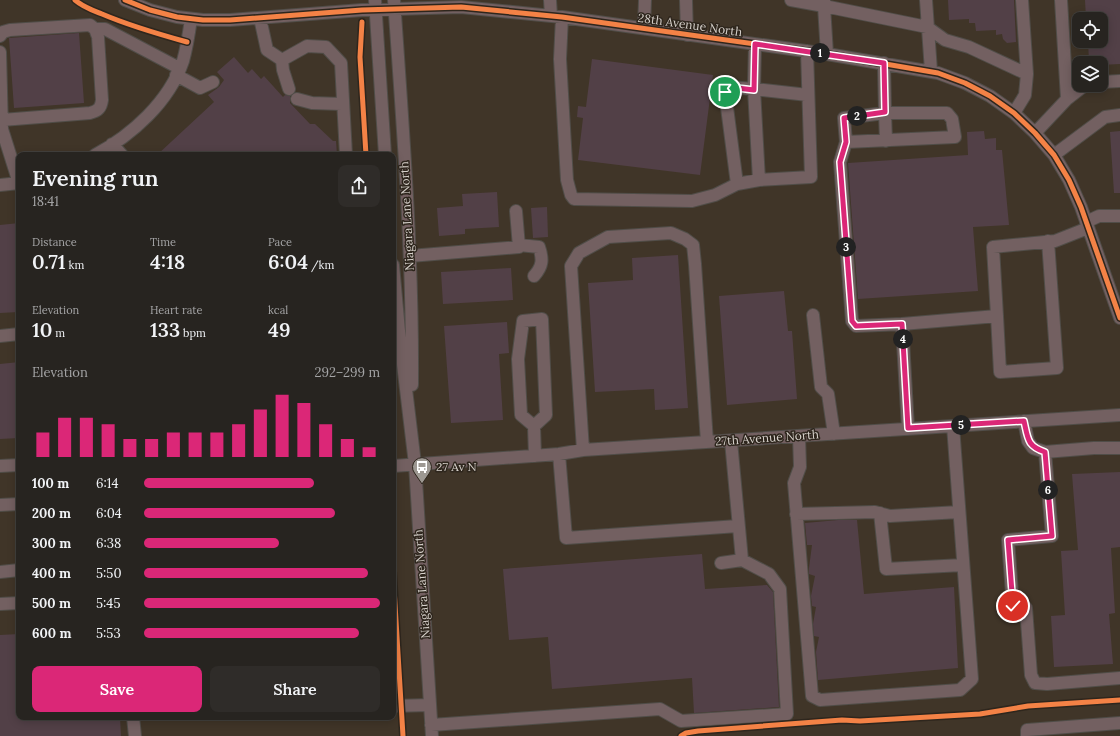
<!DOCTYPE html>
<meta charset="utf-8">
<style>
body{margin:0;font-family:Lora,serif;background:#2f2c29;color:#f1f3f6;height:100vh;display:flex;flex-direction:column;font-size:15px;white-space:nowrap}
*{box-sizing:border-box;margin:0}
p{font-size:13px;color:#a4a4a5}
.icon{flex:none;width:22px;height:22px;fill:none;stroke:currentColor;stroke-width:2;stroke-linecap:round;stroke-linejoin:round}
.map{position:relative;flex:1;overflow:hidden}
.sheet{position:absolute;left:16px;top:152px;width:380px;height:568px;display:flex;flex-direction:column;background:#272420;border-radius:8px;box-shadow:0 2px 10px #0003,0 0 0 1px #43413e}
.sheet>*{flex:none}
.buttons{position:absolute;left:1072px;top:12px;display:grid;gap:8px}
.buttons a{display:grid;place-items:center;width:36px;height:36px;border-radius:8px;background:#272420;box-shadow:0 2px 10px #0003,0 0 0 1px #43413e;font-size:20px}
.pin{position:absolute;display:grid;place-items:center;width:34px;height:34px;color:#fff;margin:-17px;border:2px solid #fff;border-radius:50%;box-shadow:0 1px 4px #0007}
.km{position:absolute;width:20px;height:20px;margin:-10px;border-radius:50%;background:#222;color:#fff;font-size:11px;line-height:20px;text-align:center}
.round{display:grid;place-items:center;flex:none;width:42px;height:42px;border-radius:8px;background:#2f2c29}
.headline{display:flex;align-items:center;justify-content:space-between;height:68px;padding:0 16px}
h1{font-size:22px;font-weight:600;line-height:30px}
.metrics{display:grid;grid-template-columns:repeat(3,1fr);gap:6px;height:68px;padding:4px 16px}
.metrics div{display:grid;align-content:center}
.metrics b{font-size:20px;font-weight:600}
.metrics small{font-size:11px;font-weight:400}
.metrics p{font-size:11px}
.chart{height:112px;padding:8px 16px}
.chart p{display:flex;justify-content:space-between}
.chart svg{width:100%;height:72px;margin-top:4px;stroke:#db2777;stroke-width:6}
.action{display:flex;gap:8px;margin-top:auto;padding:8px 16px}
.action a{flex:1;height:46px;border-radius:8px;background:#db2777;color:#fff;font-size:16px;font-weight:600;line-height:46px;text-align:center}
.action a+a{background:#2f2c29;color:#f1f3f6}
ul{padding:0 16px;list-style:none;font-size:13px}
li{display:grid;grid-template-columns:64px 48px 1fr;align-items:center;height:30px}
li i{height:10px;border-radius:5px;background:#db2777}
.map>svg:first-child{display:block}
</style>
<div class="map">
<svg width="1120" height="736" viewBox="0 0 1120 736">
<rect width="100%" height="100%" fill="#34302b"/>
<path fill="#403528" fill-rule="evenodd" d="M0 0H1120V736H0ZM1079 19H1101V41H1079ZM1079 63H1101V85H1079ZM19 155H393V717H19Z"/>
<path fill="#524047" d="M948 0H1014L1016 42 1007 43 1003 39 1002 34 996 35V30L976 31 975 23H969V19L949 20Z
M1085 0H1120V64L1101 65V63H1089L1088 41H1101V19H1086Z
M79 33 84 103 14 108 9 38Z
M234 57 248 73 252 69 261 79 264 76 283 97 285 95 290 96V103L310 124H315L333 141H336L337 155H157L214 102 208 95 219 87 224 80 217 72Z
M592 59 713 75 700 175 578 160 583 118 577 117 578 106 586 107Z
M984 131 985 139 996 138V150H1002L1009 225 973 227 978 291 858 299 848 163 968 155 967 132Z
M1120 131V193H1114L1110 132Z
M497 192 499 227 465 229V234L439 236 437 208 463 206 462 194Z
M547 207 548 237 533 238 531 208Z
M19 223V312L0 313V225Z
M678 255 688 408 655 410 654 389 595 392 588 283 633 280 632 258Z
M511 268 513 300 443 304 441 272Z
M784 291 788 331H792L797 399 727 405 719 296Z
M507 322 509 353 499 354 503 420 451 423 444 326Z
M19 362V438L0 439V364Z
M1120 472V547L1111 548 1115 613 1109 614 1113 664 1054 667 1051 616 1065 615 1061 551 1078 550 1072 474Z
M838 520H857L864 594 954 587 958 668 818 680 816 652 819 637 814 636 813 624 816 607 812 606 811 596 815 576 809 574V568L812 545H807L805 523Z
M702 554 705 589 767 585 773 592 779 707 694 713 692 678 552 689 548 637 509 640 503 569Z
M19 634V717H120L121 736H0V635Z"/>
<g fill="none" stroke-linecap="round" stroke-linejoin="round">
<g stroke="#504d48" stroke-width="14">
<path id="minor" d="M125 0 150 10 177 17 203 20H230L362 10 461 7 562 17 827 54 938 73 965 83 990 96 1014 113 1035 133 1054 155 1069 180 1081 207 1120 318
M375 0 385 155
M394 0C403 128 413 257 412 385
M550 0 551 16
M686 0 687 35
M791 0 824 6 827 54
M824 0V6L927 27 945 40 969 47 1027 74
M926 0 931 71
M562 17 560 59 567 180 571 195 574 199 692 201 715 195 737 184 759 180 811 177 807 51
M260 18 267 50 282 60 307 46 326 47 341 63 346 155
M644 28 645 0
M95 29H105L179 68
M0 36 3 32 10 30 90 25 95 29 98 37 102 100C101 108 98 111 90 113L2 120
M755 44 754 89 808 95
M0 52 2 129 19 183
M282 60 283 70 289 89
M884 63 885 113 844 118 846 142 840 162 852 321 856 326 902 324
M176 75 200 88 213 82
M1101 82 1120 81
M297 99 312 103 342 104
M1067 99 1085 85
M1014 113 1025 95 1027 74 1022 0
M1035 133 1067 99 1061 0
M846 142 955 137 952 119 947 113H885L886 141
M112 144 122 155
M95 155C132 135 169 102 183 61 187 47 189 33 191 19
M1054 155 1105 117 1120 115
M737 184 725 92 729 87 754 89 759 180
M0 185 19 183
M1086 222 1099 216H1120
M519 245 539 247C543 259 543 266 534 276
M410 256 519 247 516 211
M393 265 399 331 415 464 432 736
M813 315 821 387 828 394 834 434
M997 316 1000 372 1057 368 1048 241
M0 336 19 334
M1024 421 1028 441 1033 448 1045 452 1094 448H1120
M534 426 546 415 542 319 523 321 518 359 521 415 534 426 535 456
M908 428 902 324 997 316 993 247 1055 241 1088 228
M799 436 800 467 794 483 812 696 820 700 960 690 972 679 953 426
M583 450 571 266 579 253 608 237 671 233 685 239 693 245 695 264 707 442
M1045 452 1052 536 1008 540 1013 607 1026 608 1031 675 1035 683 1047 684 1120 678
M559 454 566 538 738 526
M0 466 19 465
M393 466 559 454 583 450 1120 415
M0 505 19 504
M880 513 886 569 963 565
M796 514 875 512 890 516 959 512
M721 563 742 560
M0 572 19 570
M0 604 19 603
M393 706 430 705
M133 717 135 736
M431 725 660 709 681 721 787 714 780 589 769 574 742 560 731 441
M1027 736V730L1120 723"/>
</g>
<use href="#minor" stroke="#736061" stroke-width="12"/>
<g stroke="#2e261d" stroke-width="8">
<path id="cycleway" d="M75 0C83 7 92 10 102 14 130 26 158 34 187 42
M125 0 150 10 177 17 203 20H230L362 10 461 7 562 17 827 54 938 73 965 83 990 96 1014 113 1035 133 1054 155 1069 180 1081 207 1120 318
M362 22 360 57 366 155
M393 571 403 736
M681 736 686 733 698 731 842 720 860 721 980 714 1028 706 1120 700"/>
</g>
<use href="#cycleway" stroke="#f48246" stroke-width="5"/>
</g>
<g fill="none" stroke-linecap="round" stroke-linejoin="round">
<g stroke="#fff" stroke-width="8">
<path id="route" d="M725 92 729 87 754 90 755 44 884 63 885 112 844 118 846 142 840 162 852 321 856 326 902 324 908 428 1024 421C1028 439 1027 446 1045 452L1052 536 1008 540 1013 606"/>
</g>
<use href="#route" stroke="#db2777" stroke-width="5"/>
</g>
<defs>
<g id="bus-pin" transform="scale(1)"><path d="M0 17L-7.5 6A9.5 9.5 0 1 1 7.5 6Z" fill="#9d9892" stroke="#2e261d"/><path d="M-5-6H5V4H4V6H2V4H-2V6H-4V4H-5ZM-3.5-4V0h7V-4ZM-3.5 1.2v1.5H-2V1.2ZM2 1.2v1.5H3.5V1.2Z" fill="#fff"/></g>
</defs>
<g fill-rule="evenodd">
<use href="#bus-pin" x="422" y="467"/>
</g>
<g text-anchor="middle" stroke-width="3" stroke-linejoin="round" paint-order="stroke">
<g font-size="12" fill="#d6d0ca" stroke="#2e261d">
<text transform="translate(690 25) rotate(8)" y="4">28th Avenue North</text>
<text transform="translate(407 216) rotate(-93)" y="4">Niagara Lane North</text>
<text transform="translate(767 438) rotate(-4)" y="4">27th Avenue North</text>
<text transform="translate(422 584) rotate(-94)" y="4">Niagara Lane North</text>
</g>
<g font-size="12" fill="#d6d0ca" stroke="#2e261d" text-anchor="start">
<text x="436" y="471">27 Av N</text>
</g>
</g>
</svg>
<div class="buttons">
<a><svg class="icon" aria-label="locate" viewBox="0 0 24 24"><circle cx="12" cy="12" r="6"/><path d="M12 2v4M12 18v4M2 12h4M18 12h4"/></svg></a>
<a><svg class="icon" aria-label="layers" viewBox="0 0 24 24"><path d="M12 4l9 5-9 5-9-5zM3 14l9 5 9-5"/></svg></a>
</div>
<div class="pin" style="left:725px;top:92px;background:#1e9e55"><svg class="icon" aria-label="arrive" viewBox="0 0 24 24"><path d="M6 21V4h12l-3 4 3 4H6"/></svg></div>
<div class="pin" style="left:1013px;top:606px;background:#d93025"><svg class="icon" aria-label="check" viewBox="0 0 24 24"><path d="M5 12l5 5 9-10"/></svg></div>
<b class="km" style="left:820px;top:53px">1</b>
<b class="km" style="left:857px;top:116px">2</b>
<b class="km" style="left:846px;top:247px">3</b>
<b class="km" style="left:903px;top:339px">4</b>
<b class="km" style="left:961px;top:425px">5</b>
<b class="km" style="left:1048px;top:490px">6</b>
<section class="sheet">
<div class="headline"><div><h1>Evening run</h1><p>18:41</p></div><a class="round"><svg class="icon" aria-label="share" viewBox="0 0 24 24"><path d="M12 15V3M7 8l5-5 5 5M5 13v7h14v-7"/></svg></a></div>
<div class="metrics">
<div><p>Distance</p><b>0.71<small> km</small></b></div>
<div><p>Time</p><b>4:18</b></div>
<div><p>Pace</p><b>6:04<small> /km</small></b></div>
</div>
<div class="metrics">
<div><p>Elevation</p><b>10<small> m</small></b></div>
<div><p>Heart rate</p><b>133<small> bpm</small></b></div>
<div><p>kcal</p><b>49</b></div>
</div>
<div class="chart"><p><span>Elevation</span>292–299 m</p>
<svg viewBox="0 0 160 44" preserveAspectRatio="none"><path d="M5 44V29M15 44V20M25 44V20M35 44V24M45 44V33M55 44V33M65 44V29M75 44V29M85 44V29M95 44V24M105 44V15M115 44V6M125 44V11M135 44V24M145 44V33M155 44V38"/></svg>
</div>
<ul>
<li><b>100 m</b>6:14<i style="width:72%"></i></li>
<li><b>200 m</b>6:04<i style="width:81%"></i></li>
<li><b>300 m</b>6:38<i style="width:57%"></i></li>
<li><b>400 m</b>5:50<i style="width:95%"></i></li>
<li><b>500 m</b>5:45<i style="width:100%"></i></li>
<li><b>600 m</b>5:53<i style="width:91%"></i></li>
</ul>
<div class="action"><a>Save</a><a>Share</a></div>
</section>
</div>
